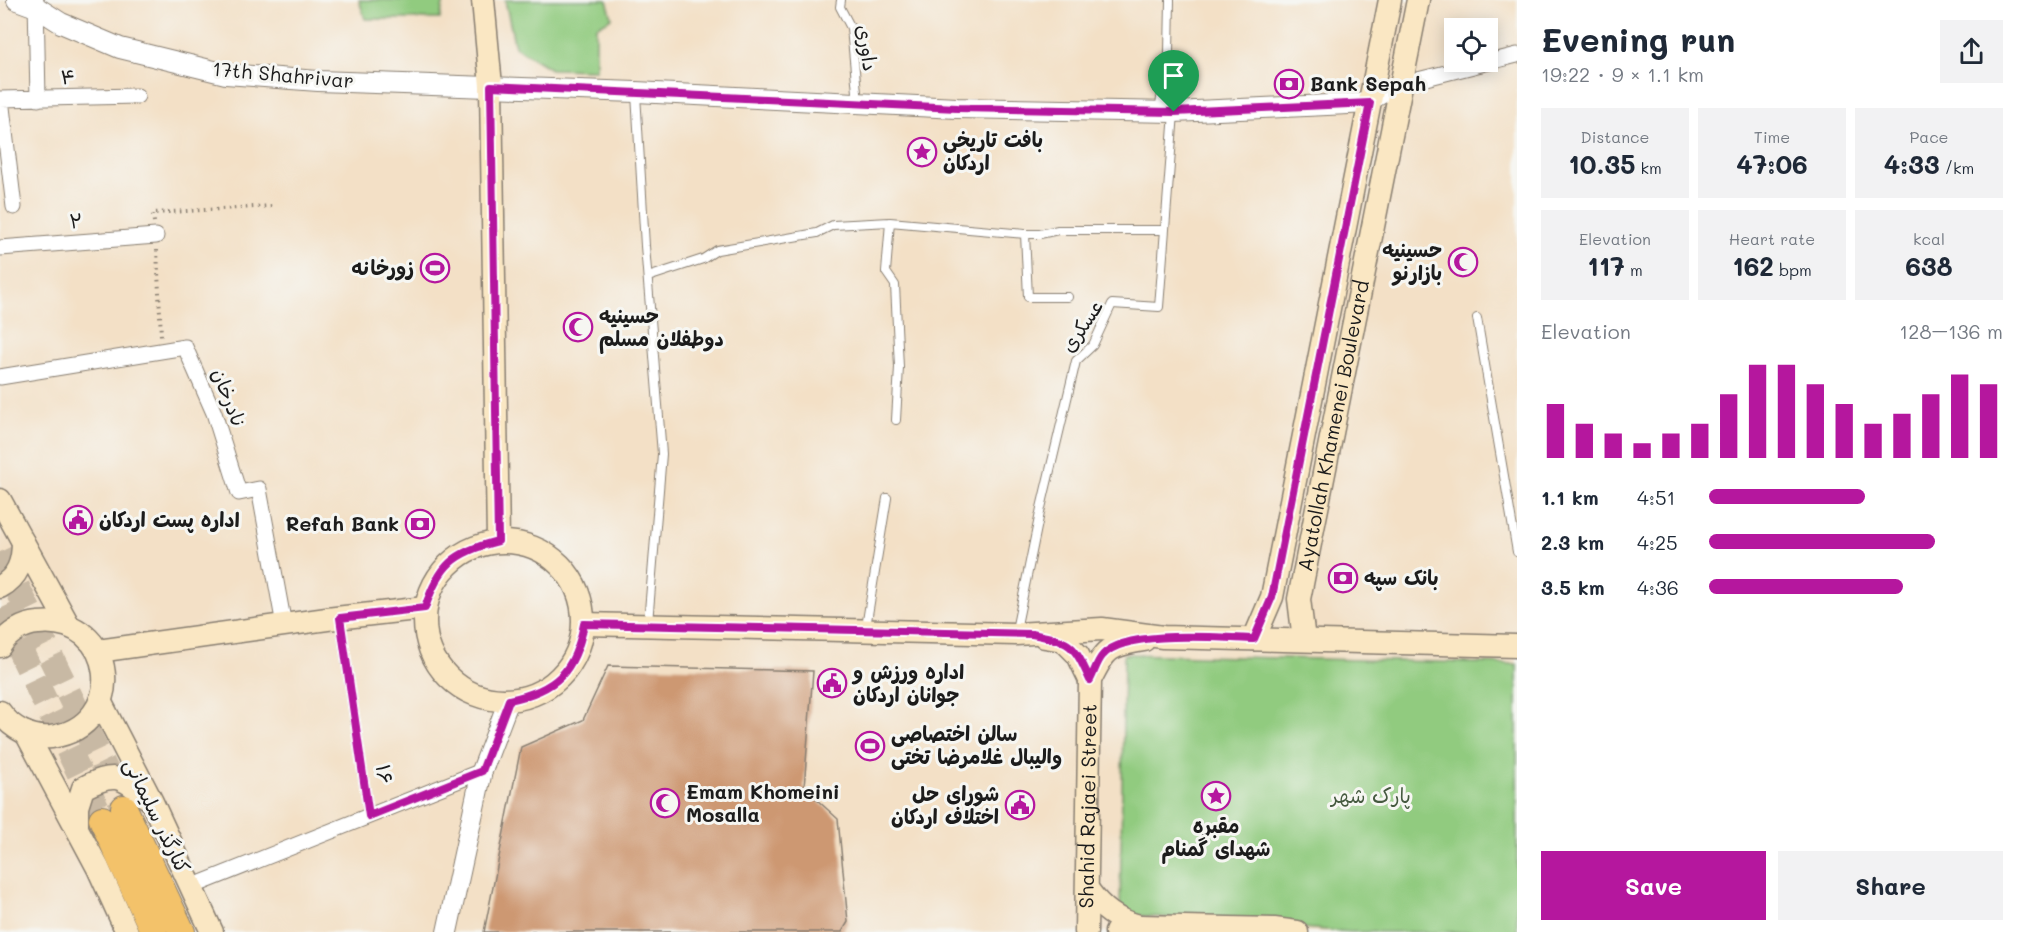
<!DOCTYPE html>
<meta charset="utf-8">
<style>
body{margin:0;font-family:Mali,"Playpen Sans Arabic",sans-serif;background:#f2f2f3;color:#1f2937;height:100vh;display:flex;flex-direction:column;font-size:22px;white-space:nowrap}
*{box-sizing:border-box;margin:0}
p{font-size:20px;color:#747a83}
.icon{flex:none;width:33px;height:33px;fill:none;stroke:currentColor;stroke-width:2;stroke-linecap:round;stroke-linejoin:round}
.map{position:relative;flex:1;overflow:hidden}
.sheet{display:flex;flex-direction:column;background:#fff;width:510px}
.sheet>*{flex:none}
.tools{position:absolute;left:1444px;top:18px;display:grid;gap:12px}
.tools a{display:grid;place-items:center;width:54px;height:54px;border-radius:0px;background:#fff;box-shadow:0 3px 15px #0003;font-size:30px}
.pin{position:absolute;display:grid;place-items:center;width:51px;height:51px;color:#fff;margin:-62px -26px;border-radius:50% 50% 50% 0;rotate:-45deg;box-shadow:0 0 6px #0007}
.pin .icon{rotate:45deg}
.round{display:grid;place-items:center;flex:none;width:63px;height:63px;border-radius:0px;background:#f2f2f3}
.overview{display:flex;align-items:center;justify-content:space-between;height:102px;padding:0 24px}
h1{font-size:33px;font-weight:700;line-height:45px}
.figures{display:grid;grid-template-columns:repeat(3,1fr);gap:9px;height:102px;padding:6px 24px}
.figures div{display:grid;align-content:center;border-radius:0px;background:#f2f2f3;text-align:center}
.figures b{font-size:26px;font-weight:700}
.figures small{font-size:16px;font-weight:400}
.figures p{font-size:16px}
.chart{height:168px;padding:12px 24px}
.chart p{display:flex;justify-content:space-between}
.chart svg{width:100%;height:108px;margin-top:6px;stroke:#b5179e;stroke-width:6}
.primary-button{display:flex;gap:12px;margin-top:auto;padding:12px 24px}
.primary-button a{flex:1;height:69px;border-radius:0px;background:#b5179e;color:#fff;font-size:24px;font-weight:700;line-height:69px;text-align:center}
.primary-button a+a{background:#f2f2f3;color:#1f2937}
ul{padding:0 24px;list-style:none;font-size:20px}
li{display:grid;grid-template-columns:96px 72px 1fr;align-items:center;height:45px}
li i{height:15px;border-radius:8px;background:#b5179e}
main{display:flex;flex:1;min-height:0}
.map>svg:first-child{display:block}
</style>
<main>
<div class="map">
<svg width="1517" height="932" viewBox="0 0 1517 932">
<rect width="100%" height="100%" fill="#f6f6f2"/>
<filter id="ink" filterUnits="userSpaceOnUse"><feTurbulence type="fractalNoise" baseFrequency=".0167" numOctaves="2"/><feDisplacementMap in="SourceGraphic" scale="12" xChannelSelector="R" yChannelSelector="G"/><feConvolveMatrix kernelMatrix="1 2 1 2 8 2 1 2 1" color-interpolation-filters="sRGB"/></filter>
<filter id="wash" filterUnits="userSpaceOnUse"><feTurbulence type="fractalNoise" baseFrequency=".008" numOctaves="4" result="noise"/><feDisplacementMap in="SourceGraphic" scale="24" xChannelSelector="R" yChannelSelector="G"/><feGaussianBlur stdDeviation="1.35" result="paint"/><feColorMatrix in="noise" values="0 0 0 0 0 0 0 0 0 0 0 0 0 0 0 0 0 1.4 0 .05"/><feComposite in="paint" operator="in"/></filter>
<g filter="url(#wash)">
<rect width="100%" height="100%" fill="#f3e0c6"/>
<path fill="#91cb7f" stroke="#56744e" stroke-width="1.5" d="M359 0H444L440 19H365Z
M505 0H607L612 18 596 27V70L551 69 515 47Z
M1124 654 1517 664V932H1351L1120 914Z"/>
<g id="blocks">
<path fill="#cd9872" d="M608 666 813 671 804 788 838 819 848 922 842 932H484L521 747 583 720Z"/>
</g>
</g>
<g filter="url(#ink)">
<use href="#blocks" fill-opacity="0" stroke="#887e71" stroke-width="1.5"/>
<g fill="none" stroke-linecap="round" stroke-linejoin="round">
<path stroke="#c8b9a4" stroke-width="26" stroke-dasharray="26 13" stroke-linecap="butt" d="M0 552 124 808
M0 609 102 819"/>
<g stroke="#887e71" stroke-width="10">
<path id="service" d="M841 0 840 7 851 28 858 103
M636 94 645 246 662 454 648 623
M1159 110 1169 53 1170 0
M890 222 886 272 895 285 899 367 896 420
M1025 234H1040L1058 230H1165
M648 277 703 259 717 250 817 233 833 225 890 222 1025 234 1028 297H1068
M1477 318 1517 552
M340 619 369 816
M866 627 887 498
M1016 630 1041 508 1076 361 1093 345 1112 304 1159 307 1174 113"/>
</g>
<g stroke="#887e71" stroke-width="17">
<path id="minor" d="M36 0 38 99
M0 99 137 96
M1 99 14 207
M1370 103 1402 84 1517 55
M0 248 156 236
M0 377 185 347 214 413 239 493 259 489 284 625
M191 887 482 771"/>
</g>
<g stroke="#887e71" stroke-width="22">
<path id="tertiary" d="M17 0 36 7 61 23 120 48 226 74 318 81 636 92 957 108 1174 112 1370 103
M447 932 482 771 509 700"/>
</g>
<g stroke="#887e71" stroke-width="25">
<g id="secondary">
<path d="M483 0 491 86 498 541"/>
<path d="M0 500 69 626"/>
<circle cx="504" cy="621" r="79"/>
<path d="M0 587C18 577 23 562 23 542"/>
<path d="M584 624 1016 634 1102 629 1163 637 1517 646"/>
<path d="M1045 637 1063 640 1078 655 1090 680"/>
<path d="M1254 639 1272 597 1390 0"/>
<path id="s1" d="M1304 640 1299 599 1418 0"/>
<path d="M0 646C7 634 23 624 38 623 117 614 130 726 51 737 31 739 11 728 0 712"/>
<path d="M98 651 327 619 425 608"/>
<path d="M100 701 152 802 212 932"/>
<path d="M26 733 98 868 127 932"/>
<path d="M77 828V807L83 788C114 772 121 775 146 797"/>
<path d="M1088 890C1102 909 1116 920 1139 926"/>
<path id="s2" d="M1086 932 1090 680C1106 648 1108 646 1144 640"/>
<path d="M1116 932 1139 926 1274 929 1297 932"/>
</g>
</g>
<g stroke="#887e71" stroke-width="28">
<path id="primary" d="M124 808 182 932
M102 819 154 932"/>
</g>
<path stroke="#887e71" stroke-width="4" stroke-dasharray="1.5 4.5" stroke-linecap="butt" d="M154 222 153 213 272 206
M157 250 161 336"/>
<use href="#service" stroke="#fff" stroke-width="8"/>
<use href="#minor" stroke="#fff" stroke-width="15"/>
<use href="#tertiary" stroke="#fff" stroke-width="20"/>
<use href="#secondary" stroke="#fae7c3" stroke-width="22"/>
<use href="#primary" stroke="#f3c26a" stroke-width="26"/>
</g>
</g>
<g fill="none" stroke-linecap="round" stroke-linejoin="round" filter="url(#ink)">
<g stroke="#fff" stroke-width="12">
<path id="route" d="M491 86 957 108 1174 112 1370 103 1272 597 1254 639C1220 638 1126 629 1103 655 1097 661 1094 673 1090 680 1073 643 1072 642 1032 634L584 624C575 671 557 690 509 700L482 771 369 816 340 618 425 608C439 565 454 552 498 541Z"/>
</g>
<use href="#route" stroke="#b5179e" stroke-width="8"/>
</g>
<defs>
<g id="bank-ring" transform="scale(1.5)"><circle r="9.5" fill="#f6f6f2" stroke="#b5179e" stroke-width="1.5"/><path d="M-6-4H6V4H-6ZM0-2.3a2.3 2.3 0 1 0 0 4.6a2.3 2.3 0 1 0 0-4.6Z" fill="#b5179e"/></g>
<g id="sight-ring" transform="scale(1.5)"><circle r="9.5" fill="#f6f6f2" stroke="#b5179e" stroke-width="1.5"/><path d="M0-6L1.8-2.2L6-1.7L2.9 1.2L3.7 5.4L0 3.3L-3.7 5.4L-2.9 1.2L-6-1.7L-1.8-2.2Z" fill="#b5179e"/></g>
<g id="mosque-ring" transform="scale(1.5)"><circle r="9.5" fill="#f6f6f2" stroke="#b5179e" stroke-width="1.5"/><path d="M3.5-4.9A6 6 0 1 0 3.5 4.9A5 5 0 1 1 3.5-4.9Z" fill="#b5179e"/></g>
<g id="stadium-ring" transform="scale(1.5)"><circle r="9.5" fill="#f6f6f2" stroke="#b5179e" stroke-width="1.5"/><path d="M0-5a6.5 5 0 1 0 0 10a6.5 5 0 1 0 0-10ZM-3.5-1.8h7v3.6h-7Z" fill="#b5179e"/></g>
<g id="civic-ring" transform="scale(1.5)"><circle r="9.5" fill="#f6f6f2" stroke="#b5179e" stroke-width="1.5"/><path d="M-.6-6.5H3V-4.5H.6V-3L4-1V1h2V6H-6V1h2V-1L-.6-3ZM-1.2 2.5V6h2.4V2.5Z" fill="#b5179e"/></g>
</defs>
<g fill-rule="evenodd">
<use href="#bank-ring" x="1289" y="84"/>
<use href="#sight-ring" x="922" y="152"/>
<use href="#mosque-ring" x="1463" y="262"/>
<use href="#stadium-ring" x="435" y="268"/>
<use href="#mosque-ring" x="578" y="327"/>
<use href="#civic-ring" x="78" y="520"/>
<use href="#bank-ring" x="420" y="524"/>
<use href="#bank-ring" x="1343" y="578"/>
<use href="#civic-ring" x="832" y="683"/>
<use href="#stadium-ring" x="870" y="746"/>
<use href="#sight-ring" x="1216" y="796"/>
<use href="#mosque-ring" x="665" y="803"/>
<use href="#civic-ring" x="1020" y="805"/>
</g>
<g text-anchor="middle" stroke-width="6" stroke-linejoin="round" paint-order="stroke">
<g font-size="20" fill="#1c1c1c" stroke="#f6f6f2">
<text transform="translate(867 48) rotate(81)" y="7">داوری</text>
<text transform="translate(283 75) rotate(5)" y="7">17th Shahrivar</text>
<text transform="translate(68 77) rotate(-2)" y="7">۴</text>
<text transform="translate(76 221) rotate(-4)" y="7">۲</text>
<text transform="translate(1082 326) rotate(-56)" y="7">عسکری</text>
<text transform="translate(229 398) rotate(69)" y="7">نادرخان</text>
<text dy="7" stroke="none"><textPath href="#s1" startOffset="218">Ayatollah Khamenei Boulevard</textPath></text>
<text transform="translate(384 774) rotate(82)" y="7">۱۶</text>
<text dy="7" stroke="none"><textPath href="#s2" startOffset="126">Shahid Rajaei Street</textPath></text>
<text transform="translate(157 816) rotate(64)" y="7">کنارگذر سلیمانی</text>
</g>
<g font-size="20" font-weight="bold" fill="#1c1c1c" stroke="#f6f6f2" text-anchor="start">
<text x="1310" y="91">Bank Sepah</text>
<text x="943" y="147">بافت تاریخی<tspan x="943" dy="23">اردکان</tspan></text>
<text x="1442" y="257" text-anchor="end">حسینیه<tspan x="1442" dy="23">بازارنو</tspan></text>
<text x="414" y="275" text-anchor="end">زورخانه</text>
<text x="599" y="323">حسینیه<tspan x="599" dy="23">دوطفلان مسلم</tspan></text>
<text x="99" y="527">اداره پست اردکان</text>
<text x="399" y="531" text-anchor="end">Refah Bank</text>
<text x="1364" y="585">بانک سپه</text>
<text x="853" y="679">اداره ورزش و<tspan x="853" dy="23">جوانان اردکان</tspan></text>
<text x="891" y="741">سالن اختصاصی<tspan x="891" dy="23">والیبال غلامرضا تختی</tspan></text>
<text x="686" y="799">Emam Khomeini<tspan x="686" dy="23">Mosalla</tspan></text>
<text x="999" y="801" text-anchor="end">شورای حل<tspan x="999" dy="23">اختلاف اردکان</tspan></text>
<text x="1216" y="833" text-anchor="middle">مقبره<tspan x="1216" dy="23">شهدای گمنام</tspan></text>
</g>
<g font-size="20" fill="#45593f" stroke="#f6f6f2">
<text x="1371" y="803">پارک شهر</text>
</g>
</g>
</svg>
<div class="tools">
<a><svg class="icon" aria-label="locate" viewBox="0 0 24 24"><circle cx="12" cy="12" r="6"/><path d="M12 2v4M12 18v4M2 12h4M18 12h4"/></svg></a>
</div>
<div class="pin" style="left:1174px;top:112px;background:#1e9e55"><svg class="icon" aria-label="arrive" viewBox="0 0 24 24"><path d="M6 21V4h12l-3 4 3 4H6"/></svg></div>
</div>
<section class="sheet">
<div class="overview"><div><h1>Evening run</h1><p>19:22 · 9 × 1.1 km</p></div><a class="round"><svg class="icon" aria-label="share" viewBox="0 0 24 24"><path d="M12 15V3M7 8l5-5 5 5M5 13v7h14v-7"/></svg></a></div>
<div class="figures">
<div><p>Distance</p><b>10.35<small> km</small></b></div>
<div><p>Time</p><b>47:06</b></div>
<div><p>Pace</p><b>4:33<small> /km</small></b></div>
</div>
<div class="figures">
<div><p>Elevation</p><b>117<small> m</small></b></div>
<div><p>Heart rate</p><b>162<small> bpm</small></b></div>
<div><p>kcal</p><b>638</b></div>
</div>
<div class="chart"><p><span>Elevation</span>128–136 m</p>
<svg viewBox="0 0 160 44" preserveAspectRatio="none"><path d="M5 44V22M15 44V30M25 44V34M35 44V38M45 44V34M55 44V30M65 44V18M75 44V6M85 44V6M95 44V14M105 44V22M115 44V30M125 44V26M135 44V18M145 44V10M155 44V14"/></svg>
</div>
<ul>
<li><b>1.1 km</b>4:51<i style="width:53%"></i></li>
<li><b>2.3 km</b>4:25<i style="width:77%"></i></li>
<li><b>3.5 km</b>4:36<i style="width:66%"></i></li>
</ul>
<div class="primary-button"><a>Save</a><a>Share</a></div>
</section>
</main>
